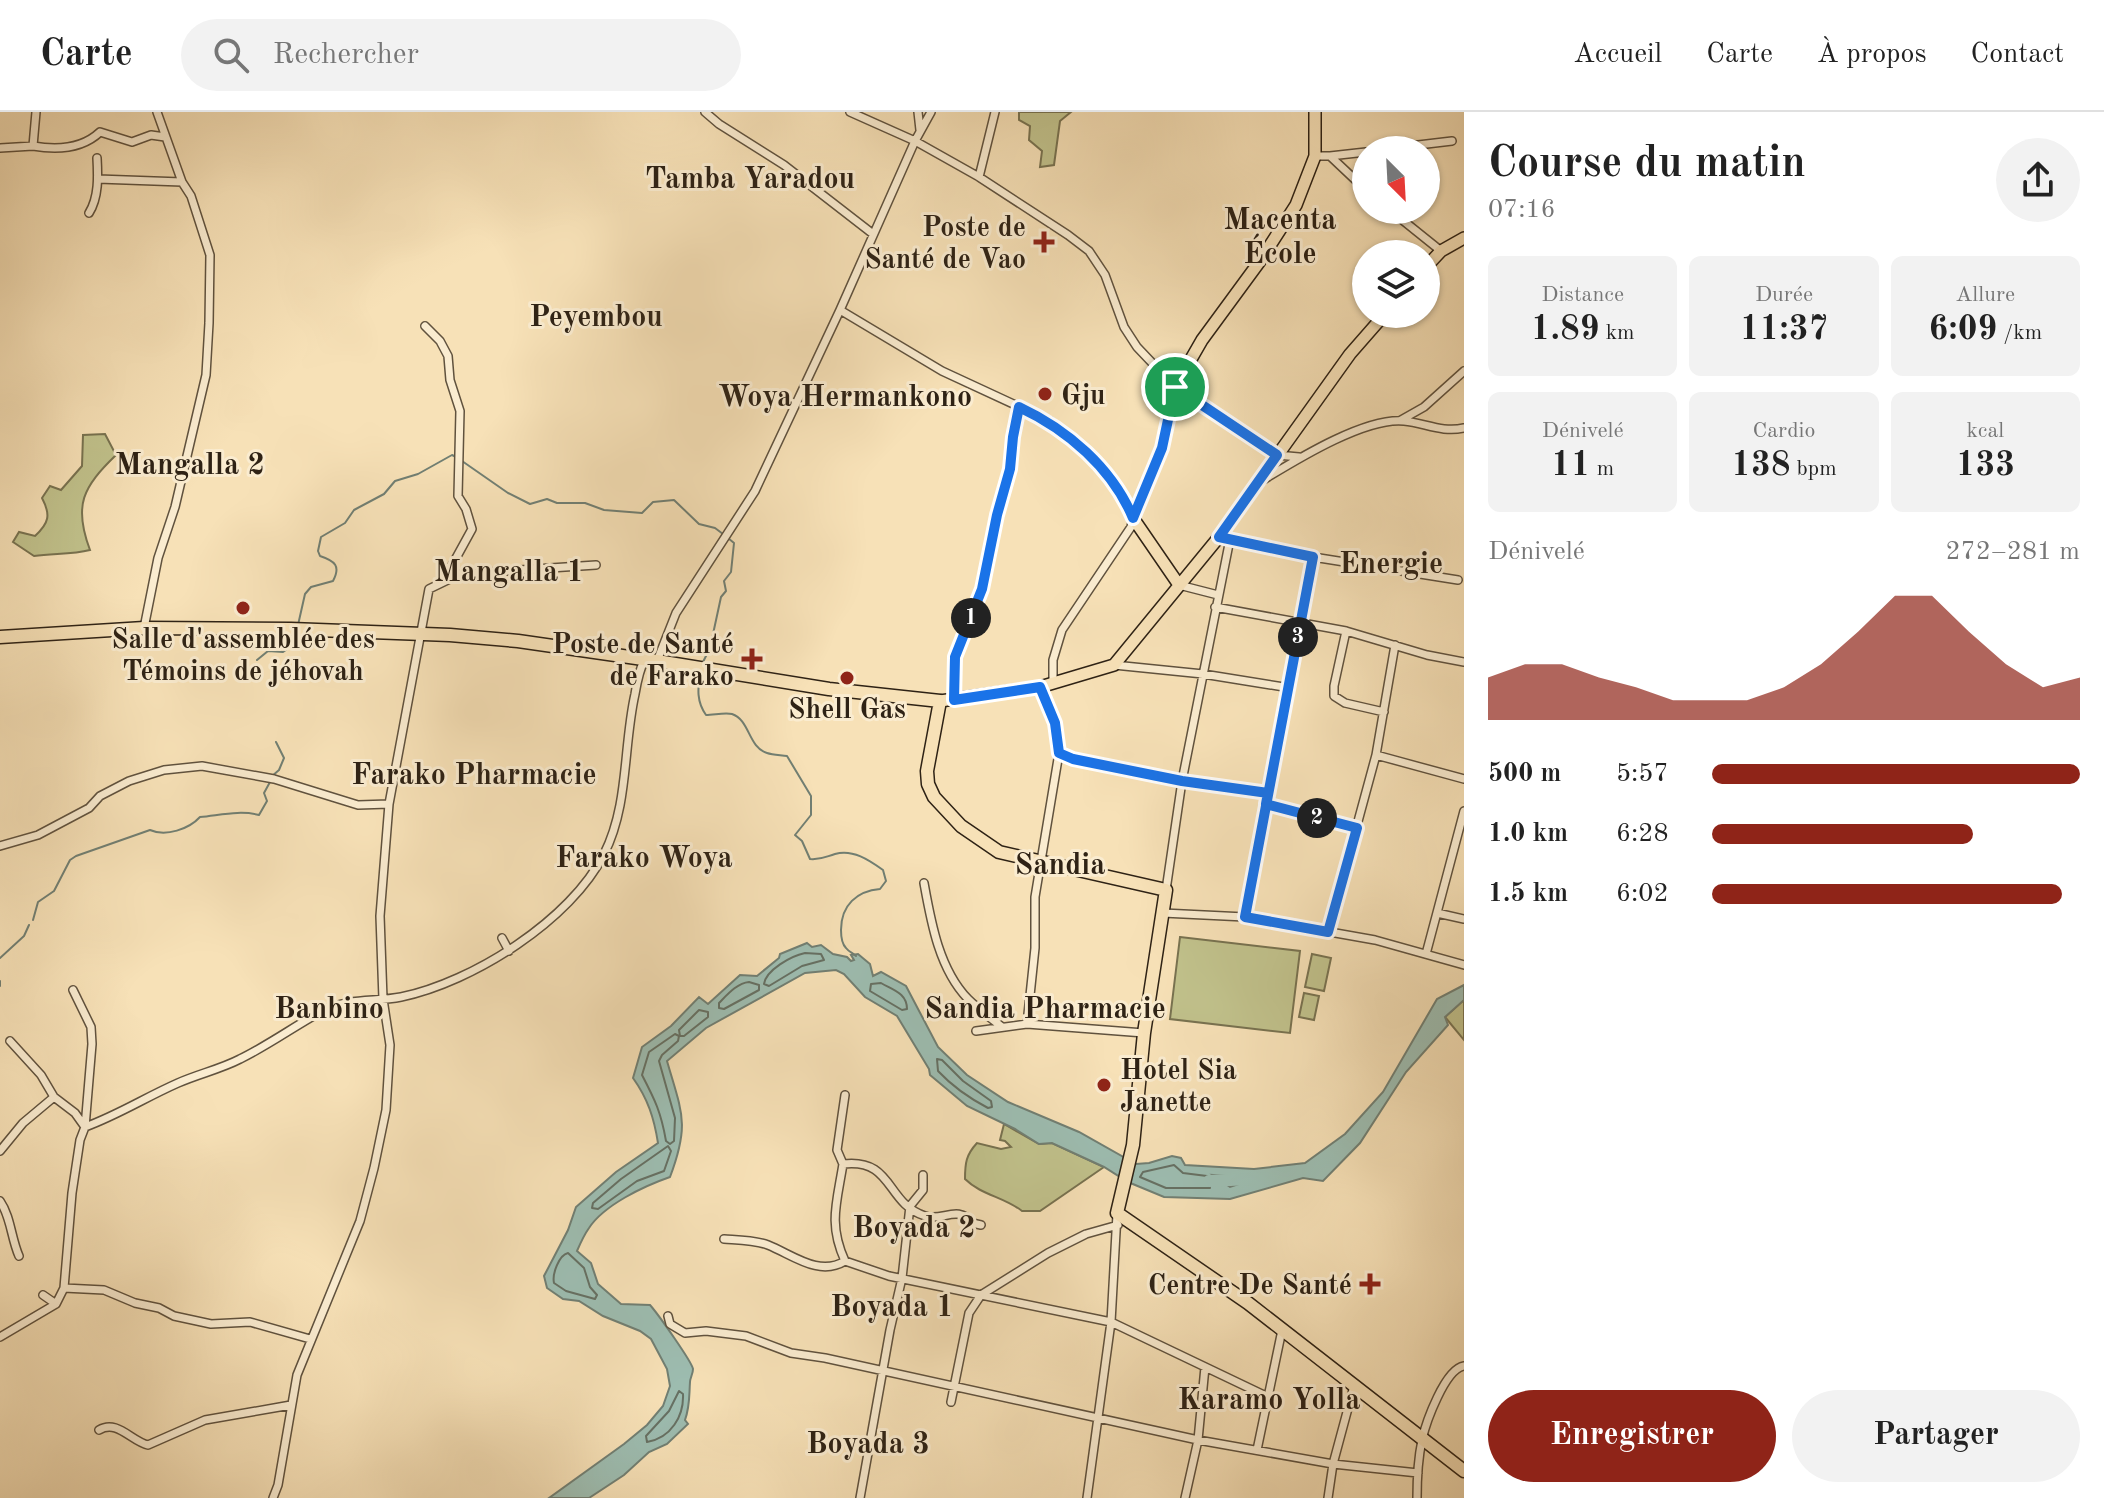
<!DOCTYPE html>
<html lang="fr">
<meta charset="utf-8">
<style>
body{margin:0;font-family:"Old Standard TT",serif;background:#f2f2f2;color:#222;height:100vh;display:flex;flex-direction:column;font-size:30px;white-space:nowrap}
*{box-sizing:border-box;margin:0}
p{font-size:26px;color:#767676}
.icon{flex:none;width:44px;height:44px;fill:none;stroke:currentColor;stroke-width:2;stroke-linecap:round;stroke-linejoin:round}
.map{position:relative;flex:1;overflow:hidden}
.sheet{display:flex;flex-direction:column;background:#fff;width:640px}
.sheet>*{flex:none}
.needle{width:52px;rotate:156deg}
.tools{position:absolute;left:1352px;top:24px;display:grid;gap:16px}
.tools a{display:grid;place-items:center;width:88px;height:88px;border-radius:50%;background:#fff;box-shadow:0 2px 6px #0004;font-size:40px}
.pin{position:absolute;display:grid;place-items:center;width:68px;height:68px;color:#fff;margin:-34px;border:4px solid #fff;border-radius:50%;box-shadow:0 2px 8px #0007}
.km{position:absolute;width:40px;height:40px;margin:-20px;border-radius:50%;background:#222;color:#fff;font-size:22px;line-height:40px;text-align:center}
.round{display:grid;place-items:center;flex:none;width:84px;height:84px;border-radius:42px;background:#f2f2f2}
.summary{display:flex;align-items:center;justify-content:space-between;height:136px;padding:0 24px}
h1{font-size:44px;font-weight:700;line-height:60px}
.stats{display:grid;grid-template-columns:repeat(3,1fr);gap:12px;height:136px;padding:8px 24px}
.stats div{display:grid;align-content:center;border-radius:12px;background:#f2f2f2;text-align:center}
.stats b{font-size:34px;font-weight:700}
.stats small{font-size:22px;font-weight:400}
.stats p{font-size:22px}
.chart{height:224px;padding:16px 24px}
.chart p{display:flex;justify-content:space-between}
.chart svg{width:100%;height:144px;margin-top:8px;fill:#8f2418;opacity:.7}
.action{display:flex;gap:16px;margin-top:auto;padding:16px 24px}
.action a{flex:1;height:92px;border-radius:48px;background:#8f2418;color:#fff;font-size:32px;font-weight:700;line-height:92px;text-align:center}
.action a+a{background:#f2f2f2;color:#222}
ul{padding:0 24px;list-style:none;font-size:26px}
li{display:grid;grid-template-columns:128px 96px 1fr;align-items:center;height:60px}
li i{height:20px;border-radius:10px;background:#8f2418}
header{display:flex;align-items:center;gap:48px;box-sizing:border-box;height:112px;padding:0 40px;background:#fff;border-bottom:2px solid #e0e0e0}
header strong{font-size:38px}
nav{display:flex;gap:44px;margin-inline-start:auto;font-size:28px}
.search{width:560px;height:72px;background:#f2f2f2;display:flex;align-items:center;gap:20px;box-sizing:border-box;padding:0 28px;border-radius:44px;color:#767676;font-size:30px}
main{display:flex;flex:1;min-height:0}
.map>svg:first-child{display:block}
</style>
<header>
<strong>Carte</strong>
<div class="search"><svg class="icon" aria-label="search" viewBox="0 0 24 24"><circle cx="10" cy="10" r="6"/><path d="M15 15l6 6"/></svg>Rechercher</div>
<nav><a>Accueil</a><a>Carte</a><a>À propos</a><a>Contact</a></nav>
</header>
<main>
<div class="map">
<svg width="1464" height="1386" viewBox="0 0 1464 1386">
<rect width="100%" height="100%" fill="#f7e1b7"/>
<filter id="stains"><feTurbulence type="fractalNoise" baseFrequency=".0025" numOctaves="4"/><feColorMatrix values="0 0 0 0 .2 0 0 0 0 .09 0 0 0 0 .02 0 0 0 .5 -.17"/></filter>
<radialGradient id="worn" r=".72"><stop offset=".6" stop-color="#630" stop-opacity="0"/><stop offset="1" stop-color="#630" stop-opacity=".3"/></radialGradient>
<path fill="#c1c28c" stroke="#787250" stroke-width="2" d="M1019 0H1071L1060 9 1054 53 1040 55 1042 39 1029 28 1030 14 1019 8Z
M105 322 116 343C83 375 73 393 90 438 71 443 53 441 34 444L13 430 19 420 35 424C49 411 51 403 42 386L50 374 61 378 82 354 83 323Z
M1180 825 1300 839 1290 921 1170 907Z
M1312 842 1331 846 1324 879 1305 875Z
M1304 881 1319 884 1314 908 1299 905Z
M1464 888V928L1445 905Z
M1004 1012 1039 1032 1052 1031 1104 1055 1040 1099H1022C1004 1085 981 1083 965 1067 965 1051 966 1043 977 1031L1001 1037 1011 1035 1005 1029 1000 1028Z"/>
<path fill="#9dbdb1" stroke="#717f73" stroke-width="2" fill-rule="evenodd" d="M807 831 812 835 821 833 833 842 847 845 851 849 854 848 851 843 858 842 870 852 873 864 881 860 906 874 938 935 967 963 1008 990 1079 1020 1136 1052 1149 1051 1172 1044 1181 1046 1185 1053 1254 1057 1305 1051 1345 1022 1383 980 1437 887 1464 873V888L1445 905 1448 913 1406 960 1360 1031 1323 1069 1303 1066 1230 1087 1164 1085 1128 1070 1104 1055 1052 1031 1039 1032 1015 1017 967 994 930 963 929 957 897 904 865 885 844 862 836 858 805 861 706 916 667 949C682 1001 690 1012 670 1065 644 1074 604 1093 589 1116 584 1123 580 1132 577 1139L591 1151 598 1172 621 1192 650 1193C658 1202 692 1250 693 1257 693 1262 690 1266 690 1270 689 1285 690 1294 685 1308L688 1312 667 1332 649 1340 624 1363 589 1386H549L624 1332 647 1313 663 1294 670 1274 667 1257 651 1227 640 1219 603 1204 579 1189 563 1187 547 1176 544 1164 568 1118 576 1095 616 1060 658 1031C654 1006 648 987 633 966L642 935 671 914 699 885 708 892 740 863 757 864 779 846 780 842ZM1213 1063 1252 1066 1254 1067 1230 1075Z"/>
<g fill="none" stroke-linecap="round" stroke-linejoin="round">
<path stroke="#667063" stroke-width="2" d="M805 841 821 842 824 848 802 854 769 874 764 872C766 858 791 844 805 841Z
M749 870 759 873V878L724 897 719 896V891C727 883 737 871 749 870Z
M881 871C893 878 907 881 907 897L902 898 870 879 871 872Z
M699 898 708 900V905L684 924H680L679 918Z
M675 922 679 924 678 929 662 943 659 949 675 1006 674 1029 670 1032 666 1029C661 1000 655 988 642 963L649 940Z
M937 947 942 948 963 969 991 989 992 995 988 996C969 986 952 974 938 959Z
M668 1034 671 1039 664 1059 637 1069 598 1097 592 1096 593 1091 621 1067Z
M1174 1053 1183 1061 1207 1064 1210 1076H1166L1140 1065 1143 1060Z
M568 1141 584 1156 590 1175 597 1183 595 1187 566 1179 554 1171C552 1162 559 1143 568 1141Z
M679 1279 683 1282C684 1304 671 1326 647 1330L646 1324 669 1299Z"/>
<path stroke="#717f73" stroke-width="2" d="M462 349 508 381 530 392 547 387 557 391H585L604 398 642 401 653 390 674 388 699 412 715 416 723 422
M298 513 305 482 311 475 333 469C341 454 335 449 320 444L318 439 321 425 345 411 354 398 384 382 395 369 418 362 452 343 456 345
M257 548 268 539 283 540 293 533 295 523
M703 550 710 536 721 485 726 479 724 469 731 460 734 431 728 426
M700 559C698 576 696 589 706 603 714 603 725 600 732 602 750 608 748 635 767 641 773 643 781 643 787 644L811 684V703L795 723 802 729 810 747C821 748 825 745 835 742 853 737 869 748 883 758L886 769 880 777C857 779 841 793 841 818 841 823 842 832 846 836 849 840 853 841 856 844
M271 665 279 658 284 646 276 630
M33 808 38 790 54 779 70 748 76 744 150 718C166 725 189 717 200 705 221 703 240 698 259 703L267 689 264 681 270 670
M0 846 24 824 29 813
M0 869V874"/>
<path stroke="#9dbdb1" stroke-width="12" d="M1209 1069 1270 1066"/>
<g stroke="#60523e" stroke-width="10">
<path id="minor" d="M705 0 719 12 784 53 873 122
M850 0 915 29 979 65 1068 123 1089 139 1105 163 1124 215 1137 235 1175 275 1277 343 1299 345
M918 0 920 18
M33 34C56 38 82 37 100 20L132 30 151 23 165 25
M0 36 33 34 36 0
M1376 38 1452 29
M1315 44H1330L1366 78
M1330 44 1366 40
M979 65 995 0
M98 67 182 70
M1390 98 1441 139
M89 101C99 85 98 64 97 46
M840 198 942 259 1050 309 1065 320 1079 332 1125 386 1133 406 1131 415 1062 518 1053 548V570
M425 214 440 229 448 244 450 268 460 299 458 384 466 397 472 417 444 468
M1401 308 1424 295 1464 259
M1263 368C1296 348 1365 305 1404 309 1425 311 1442 321 1464 316
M1219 425 1313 445 1245 805
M1313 445 1458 468
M1179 473 1218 483
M1215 495 1346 519 1427 543 1464 550
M144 516 158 446 175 395 206 263 209 211 210 143 191 84 182 70 157 0
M1346 519 1334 574V584L1345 591 1384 600
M657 549 676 501 755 379 840 198 915 29 931 0
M1114 553 1203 562 1290 576
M954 588 955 545 982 477 997 403 1010 357 1013 325 1019 295
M1059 641 1073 647 1182 669 1268 681
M1376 643 1464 667
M1266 692 1357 716
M0 734 38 723 89 696 100 684 129 669 164 658 202 654 274 667 358 693 389 692
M924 771C931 810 939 857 968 887 978 897 991 906 1002 915
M1166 778 1182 669 1230 427
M1163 801 1245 805 1375 828 1464 853
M1437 801 1464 807
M1328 820 1376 643 1395 533
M502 826 509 839
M1426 842 1464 699
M73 878 91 915 92 932 85 1015C118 1003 146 985 178 971 198 962 221 957 240 947 269 933 296 913 324 898 349 886 375 890 401 885 473 870 571 808 604 742 629 693 623 635 635 582 637 570 639 558 645 547
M1027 912 1035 836V785L1059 641 1055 611 1040 575
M976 919 1027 912 1144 921
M10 929 41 963 54 985
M845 983 837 1038 843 1052C894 1046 885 1091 925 1104 942 1110 958 1092 972 1111L981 1113
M0 1039 23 1011 54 985 75 1001 85 1015 80 1028 72 1081 64 1176 56 1192 0 1225
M843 1052C837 1090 828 1112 845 1149L889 1164 1111 1210 1268 1285
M0 1089C11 1105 11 1126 19 1144
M724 1127C738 1128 755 1128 768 1133 793 1143 819 1165 845 1149
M64 1176 104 1178 135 1191 159 1196 174 1204 211 1212 250 1210 310 1227
M43 1183 56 1192
M668 1204 670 1212 685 1221 706 1219 746 1224 791 1241 825 1246 1198 1328 1333 1352 1418 1361
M951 1290 969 1201 981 1183 1048 1141 1086 1122 1118 1113
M99 1318C117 1307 131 1329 148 1333L205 1308 291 1293
M1257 1338 1282 1218
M273 1386 278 1373 297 1263 360 1109 374 1056 386 998 390 933 383 887 380 804 389 692 429 477 460 462 596 453
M860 1386 890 1218 902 1166 910 1094 923 1078V1063
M1087 1386 1111 1210 1117 1102
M1185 1386 1198 1328 1205 1255
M1328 1386 1333 1352 1354 1274
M1417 1386C1417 1367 1418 1347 1422 1328 1426 1310 1445 1257 1464 1254"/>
</g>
<g stroke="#2e2215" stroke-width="14">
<path id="primary" d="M1426 155 1441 139 1464 126
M1179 473 1133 406 1162 336 1175 275 1202 228 1260 149 1296 93 1315 44V0
M940 589 1040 575 1114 553 1219 425 1350 242 1385 202"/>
</g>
<g stroke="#2e2215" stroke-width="15">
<path id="trunk" d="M0 525 144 516 291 517 450 523 518 529 657 549 829 577 940 589 927 659 928 672 934 685 961 714 999 740 1166 778 1144 921 1133 1033 1117 1101 1248 1191 1464 1359"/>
</g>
<use href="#minor" stroke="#faecd0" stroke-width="7"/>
<use href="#primary" stroke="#f7e1b7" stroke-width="11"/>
<use href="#trunk" stroke="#f7e1b7" stroke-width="12"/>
</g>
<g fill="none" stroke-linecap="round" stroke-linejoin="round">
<g stroke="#fff" stroke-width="16">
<path id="route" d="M1175 275 1162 336 1133 406C1112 356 1068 318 1019 295L1013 325 1010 357 997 403 982 477 955 545 954 588 1040 575 1055 611 1059 641 1073 647 1182 669 1268 681 1266 692 1357 716 1328 820 1245 805C1267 685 1290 565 1313 445L1219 425 1277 343 1175 275"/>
</g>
<use href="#route" stroke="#1a73e8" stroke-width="10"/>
</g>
<g fill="#8f2418" stroke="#faecd0" stroke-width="3">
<path d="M1040 118h8v8h8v8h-8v8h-8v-8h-8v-8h8z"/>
<circle cx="1045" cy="282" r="8"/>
<circle cx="243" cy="496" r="8"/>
<path d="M748 535h8v8h8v8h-8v8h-8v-8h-8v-8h8z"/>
<circle cx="847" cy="566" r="8"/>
<circle cx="1104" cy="973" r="8"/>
<path d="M1366 1160h8v8h8v8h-8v8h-8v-8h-8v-8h8z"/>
</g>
<g text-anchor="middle" stroke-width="6" stroke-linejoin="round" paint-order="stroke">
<g font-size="28" font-weight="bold" fill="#2e2215" stroke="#faecd0" text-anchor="end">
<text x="1026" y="124">Poste de<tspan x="1026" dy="32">Santé de Vao</tspan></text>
<text x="1061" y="292" text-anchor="start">Gju</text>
<text x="243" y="536" text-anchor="middle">Salle d'assemblée des<tspan x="243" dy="32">Témoins de jéhovah</tspan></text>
<text x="734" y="541">Poste de Santé<tspan x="734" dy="32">de Farako</tspan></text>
<text x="847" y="606" text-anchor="middle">Shell Gas</text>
<text x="1120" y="967" text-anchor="start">Hotel Sia<tspan x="1120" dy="32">Janette</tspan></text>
<text x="1352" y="1182">Centre De Santé</text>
</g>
<g font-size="30" font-weight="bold" fill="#2e2215" stroke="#faecd0">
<text x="750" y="76">Tamba Yaradou</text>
<text x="1280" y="117">Macenta<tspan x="1280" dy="34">École</tspan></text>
<text x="596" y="214">Peyembou</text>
<text x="845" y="294">Woya Hermankono</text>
<text x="190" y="362">Mangalla 2</text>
<text x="1391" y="461">Energie</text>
<text x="509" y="469">Mangalla 1</text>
<text x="474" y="672">Farako Pharmacie</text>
<text x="644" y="755">Farako Woya</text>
<text x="1060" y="762">Sandia</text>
<text x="329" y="906">Banbino</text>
<text x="1045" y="906">Sandia Pharmacie</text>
<text x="914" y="1125">Boyada 2</text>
<text x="892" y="1204">Boyada 1</text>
<text x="1269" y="1297">Karamo Yolla</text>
<text x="868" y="1341">Boyada 3</text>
</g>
</g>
<rect width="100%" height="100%" filter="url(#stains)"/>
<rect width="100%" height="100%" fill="url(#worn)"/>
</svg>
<div class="tools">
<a><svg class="needle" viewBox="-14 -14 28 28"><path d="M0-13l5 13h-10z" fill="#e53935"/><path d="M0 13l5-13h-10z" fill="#767676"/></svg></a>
<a><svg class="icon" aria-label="layers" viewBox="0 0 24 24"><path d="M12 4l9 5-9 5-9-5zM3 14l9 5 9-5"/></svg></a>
</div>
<div class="pin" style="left:1175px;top:275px;background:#1e9e55"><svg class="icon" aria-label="arrive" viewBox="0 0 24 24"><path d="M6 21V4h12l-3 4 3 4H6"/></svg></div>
<b class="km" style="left:971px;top:506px">1</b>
<b class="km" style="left:1317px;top:706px">2</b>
<b class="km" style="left:1298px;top:525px">3</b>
</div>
<section class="sheet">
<div class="summary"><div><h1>Course du matin</h1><p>07:16</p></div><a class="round"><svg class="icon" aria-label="share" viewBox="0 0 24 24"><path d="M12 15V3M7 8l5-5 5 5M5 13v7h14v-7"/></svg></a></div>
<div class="stats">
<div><p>Distance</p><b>1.89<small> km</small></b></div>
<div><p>Durée</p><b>11:37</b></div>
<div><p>Allure</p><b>6:09<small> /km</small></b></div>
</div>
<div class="stats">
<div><p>Dénivelé</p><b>11<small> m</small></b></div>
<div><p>Cardio</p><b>138<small> bpm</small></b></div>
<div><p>kcal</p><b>133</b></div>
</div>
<div class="chart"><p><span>Dénivelé</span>272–281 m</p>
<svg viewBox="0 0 160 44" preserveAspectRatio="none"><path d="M0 44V31L10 27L20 27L30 31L40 34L50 38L60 38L70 38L80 34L90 27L100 17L110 6L120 6L130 17L140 27L150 34L160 31V44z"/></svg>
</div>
<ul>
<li><b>500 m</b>5:57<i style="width:100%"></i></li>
<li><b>1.0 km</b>6:28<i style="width:71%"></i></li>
<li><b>1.5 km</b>6:02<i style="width:95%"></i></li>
</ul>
<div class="action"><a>Enregistrer</a><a>Partager</a></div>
</section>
</main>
